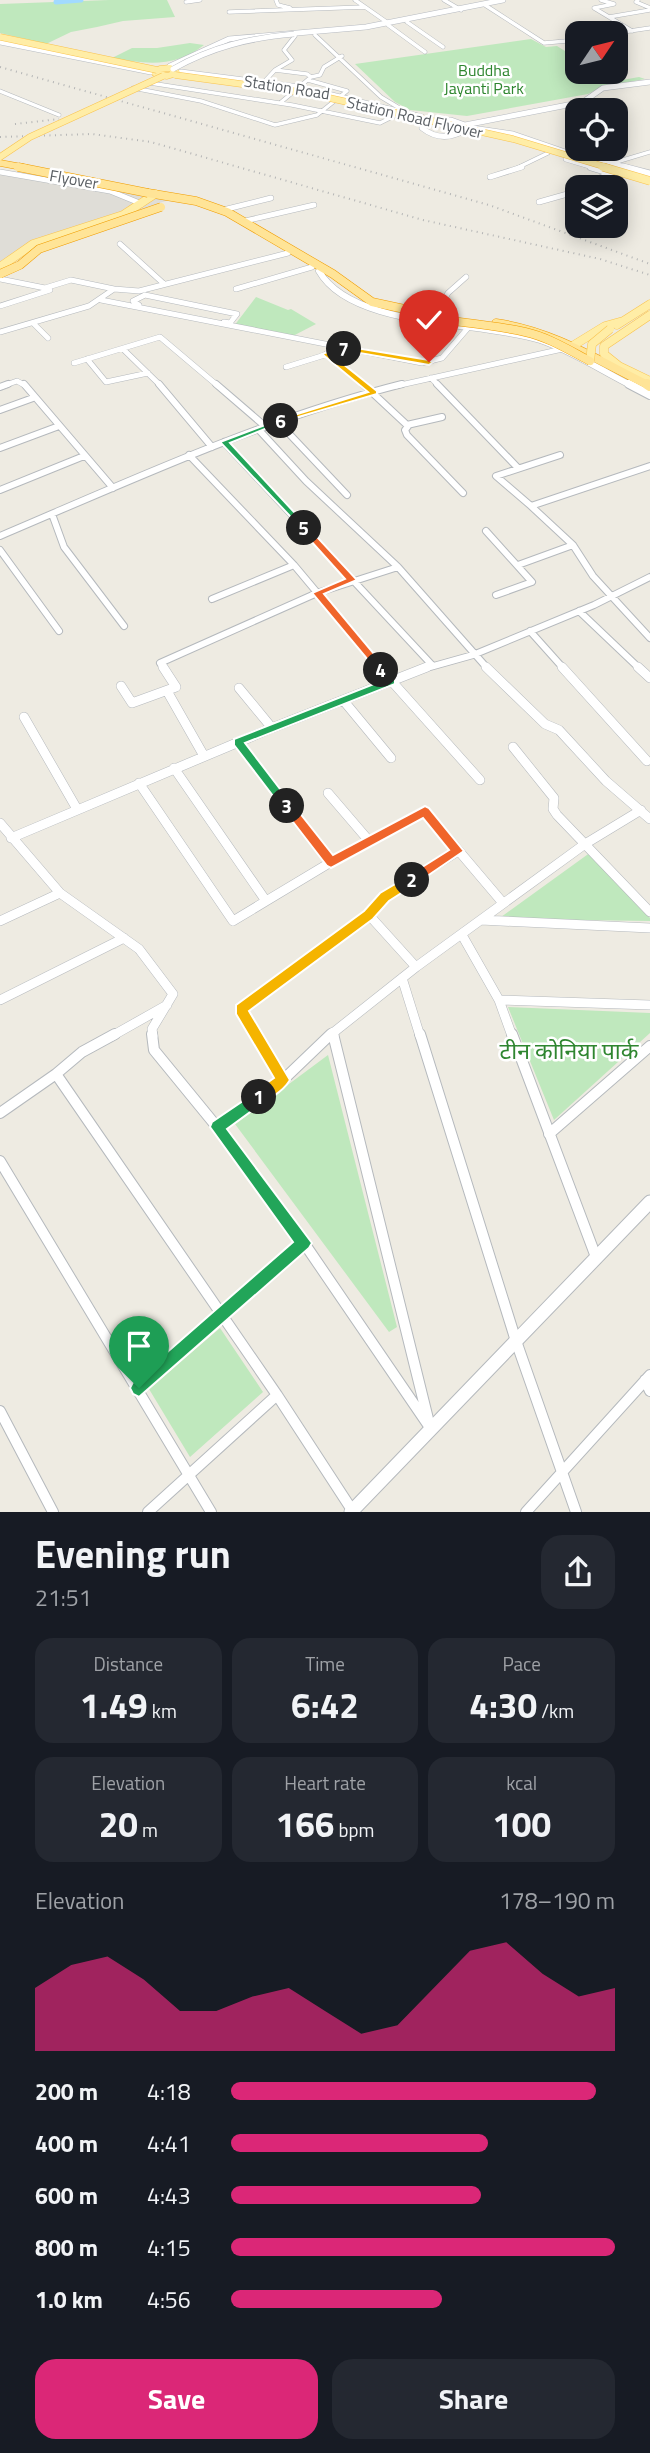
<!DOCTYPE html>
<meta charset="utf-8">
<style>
body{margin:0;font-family:"Titillium Web","Noto Sans Devanagari",sans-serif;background:#242831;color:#f1f3f6;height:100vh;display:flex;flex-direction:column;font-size:26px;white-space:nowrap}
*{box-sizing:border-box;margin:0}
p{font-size:23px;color:#9ea1a6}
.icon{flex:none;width:38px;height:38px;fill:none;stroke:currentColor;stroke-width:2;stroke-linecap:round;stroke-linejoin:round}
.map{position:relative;height:1512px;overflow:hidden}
.side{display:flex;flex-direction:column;background:#171b24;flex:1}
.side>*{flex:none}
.needle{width:46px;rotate:55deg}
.fabs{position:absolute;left:565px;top:21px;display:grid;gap:14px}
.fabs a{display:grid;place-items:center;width:63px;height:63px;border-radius:14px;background:#171b24;box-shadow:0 4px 18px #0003;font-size:35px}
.pin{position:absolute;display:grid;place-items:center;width:60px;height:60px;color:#fff;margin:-72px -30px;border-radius:50% 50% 50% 0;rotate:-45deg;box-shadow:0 0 7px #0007}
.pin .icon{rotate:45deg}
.km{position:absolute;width:35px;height:35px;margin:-18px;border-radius:50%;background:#222;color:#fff;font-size:19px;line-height:35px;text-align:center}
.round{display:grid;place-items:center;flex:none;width:74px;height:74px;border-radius:21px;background:#242831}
.head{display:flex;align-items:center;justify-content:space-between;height:119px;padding:0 35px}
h1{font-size:38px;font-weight:700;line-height:52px}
.figures{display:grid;grid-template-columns:repeat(3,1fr);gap:10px;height:119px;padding:7px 35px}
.figures div{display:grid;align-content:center;border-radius:18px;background:#242831;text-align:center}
.figures b{font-size:35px;font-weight:700}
.figures small{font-size:19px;font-weight:400}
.figures p{font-size:19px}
.chart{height:196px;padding:14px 35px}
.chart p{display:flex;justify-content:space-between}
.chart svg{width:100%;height:126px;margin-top:7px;fill:#db2777;opacity:.7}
.primary-button{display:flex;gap:14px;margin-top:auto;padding:14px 35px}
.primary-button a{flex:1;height:80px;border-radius:21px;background:#db2777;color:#fff;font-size:28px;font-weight:700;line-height:80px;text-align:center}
.primary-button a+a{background:#242831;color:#f1f3f6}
ul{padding:0 35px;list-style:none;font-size:23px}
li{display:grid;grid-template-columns:112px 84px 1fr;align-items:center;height:52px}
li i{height:18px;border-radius:9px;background:#db2777}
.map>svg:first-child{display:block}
</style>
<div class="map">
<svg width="650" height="1512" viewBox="0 0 650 1512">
<rect width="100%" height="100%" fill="#eeebe2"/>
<path fill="#dfddd7" d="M0 173 166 198 169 200 27 246 0 266Z"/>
<path fill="#bfe8bd" d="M109 0H167L175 17 123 21 97 27 71 32 46 44 0 33V4Z
M531 39 546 47 557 46 565 51 577 49 578 72H616V68L623 72 601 76 611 82 639 77 645 79 602 87 588 94 467 116 410 110 395 102 355 64Z
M190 43 204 45C176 68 146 64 112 58L132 48H157Z
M256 297 288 310 291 309 316 324 291 337 234 326Z
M591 852 650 918V921L503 919 501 917Z
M508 1007 650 1013V1033L554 1120Z
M328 1055 397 1327 389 1332 235 1124Z
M220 1328 263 1392 190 1457 149 1389Z"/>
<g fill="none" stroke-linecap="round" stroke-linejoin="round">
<path stroke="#a1daff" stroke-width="5" d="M56 2 81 0"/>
<g stroke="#b5b9bd" stroke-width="4.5">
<path id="minor-far4" d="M276 0 278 5 290 8
M355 0 388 23
M444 0 461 10
M601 0 614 4 594 8 609 17
M638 0 636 2 650 8
M186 2 200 0
M485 5 544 43 578 40
M229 12 365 7
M407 22 443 47
M388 25 425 52
M632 31 609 17 650 10
M616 33 650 28
M315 35 381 97 406 112
M275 70 307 74 311 77
M264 82 275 70 292 60 284 50 295 36
M150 83 292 105 380 123 396 115
M133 88 201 101 275 125 317 115 347 91 308 80
M0 91 59 115
M588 100 603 110
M280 103 311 77 320 75 324 67 342 56
M616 120 622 124
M613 163 650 152
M517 168 548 153"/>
</g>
<g stroke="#b5b9bd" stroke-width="6">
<path id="minor-far3" d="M0 172 110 191 142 204
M490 177 522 167
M588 187 591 182 610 173
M539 202 578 191
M223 210 271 198
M245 221 314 205
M120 244 163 283
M0 279 45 288 71 280 114 289
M236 289 312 267
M101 300 422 363 442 358 467 329
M139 305 133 301 145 295 237 314 230 323 224 322
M0 306 50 290
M435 315 448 293 466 277
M33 323 48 338
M0 332 89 306 114 289 139 291 288 253
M123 349 161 386
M326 354 365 386
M87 359 106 382 148 373
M74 363 160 337 218 386
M286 367 328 354
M431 378 439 386
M3 386 17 381 26 386
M396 386 567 348"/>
</g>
<g stroke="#b5b9bd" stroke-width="8">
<path id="minor-far2" d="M24 384 113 488
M159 384 212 447
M216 384 266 427
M363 384 407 425 442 417
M437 384 518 468
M0 387 8 384
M0 410 33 398
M278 422 347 495
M409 425 405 430 407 435 463 493
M259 430 306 481 398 567 488 669
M224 442 432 665
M0 448 59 426
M189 455 294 565 381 669
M650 466 531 506 573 545 593 576 650 638
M0 490 84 456
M531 506 496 476 560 455
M52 514 64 547 124 626
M486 531 532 582 496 595
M0 536C132 480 263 419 402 384
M0 550 59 631
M518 565 573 545
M212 599 294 565
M579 611 640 669
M530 631 564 669
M164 669 160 663 317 593 398 567
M423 669 473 655 594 605 650 577"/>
</g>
<g stroke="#b5b9bd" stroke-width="10">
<path id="minor-far1" d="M379 667 480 780
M486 667 545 724 559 730 606 781 650 819
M562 667 647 761
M638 667 650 678
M121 686 132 703 176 687 163 667
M239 688 272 728
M167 691 204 756
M343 700 391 758
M24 717 77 809
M238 742 331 862 425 811 503 903
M513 747 554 798 553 809 557 815 650 912
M174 768 266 901
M139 783 233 921 331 862
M328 793 370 842
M0 823 60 893 139 949 173 994 152 1029 153 1036
M11 838 272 728 427 667
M369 915 385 897 458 851
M481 920 650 928
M0 921 60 893
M462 935 499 1000 650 1005
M402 978 420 1036
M0 1000 124 938
M499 1000 512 1036
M333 1032 334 1036
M112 1036 167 1005
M257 1036 241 1009 369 915 416 967
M329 1036 416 967 585 844 641 810"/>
</g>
<g stroke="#b5b9bd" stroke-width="12">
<path id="minor" d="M152 1034 154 1050 217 1127 304 1243 431 1429
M256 1034 283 1080
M333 1034 429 1423
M420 1034 516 1341 576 1512
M512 1034 596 1257
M56 1074 82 1052 115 1034
M0 1113 56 1074 277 1395 148 1512
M217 1127 283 1080 331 1034
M549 1134 650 1046
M0 1161 211 1512
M645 1380 650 1391
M139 1388 304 1243
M277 1395 352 1510
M0 1411 53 1512
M526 1512 650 1375"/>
</g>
<g stroke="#b5b9bd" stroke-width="7">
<path id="tertiary-far2" d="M319 271C352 329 482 321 540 340 572 351 602 371 632 386"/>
</g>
<g stroke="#b5b9bd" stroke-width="10">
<path id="tertiary-far1" d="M629 384 650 395"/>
</g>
<g stroke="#b5b9bd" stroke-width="15">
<path id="tertiary" d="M351 1512 650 1202"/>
</g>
<g stroke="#b6bac0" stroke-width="6">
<path id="secondary-far1" d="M0 42 151 72
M170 66 229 39 366 27 503 0
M181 72 299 87 422 117
M432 120H451L465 125V130C450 139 436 139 422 128Z
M465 125 583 102 603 88 650 82
M472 128 513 134 577 156
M566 159 596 168
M586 165 602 161 629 168"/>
</g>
<g stroke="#b6bac0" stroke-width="8">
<path id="secondary" d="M591 167 614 174
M623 167 650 174"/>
</g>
<g stroke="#f9c350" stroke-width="7">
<path id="primary-far1" d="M170 68 177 73 167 76 155 73 160 69Z"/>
</g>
<g stroke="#f9c350" stroke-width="9">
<path id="primary" d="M0 267 33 244 123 215 155 194
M650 315 604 346V354L619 366 650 381
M617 325 650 304
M574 345 605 326 623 321"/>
</g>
<g stroke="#f09c00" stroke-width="9">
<path id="trunk-far1" d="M148 193 196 201 227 212 333 274 372 302 423 313
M496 323C553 331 599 361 650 386"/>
</g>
<g stroke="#f09c00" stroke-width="11">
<path id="trunk" d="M647 384 650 386"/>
</g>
<use href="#minor-far4" stroke="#fff" stroke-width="3.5"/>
<use href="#minor-far3" stroke="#fff" stroke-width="5"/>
<use href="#minor-far2" stroke="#fff" stroke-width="6"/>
<use href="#minor-far1" stroke="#fff" stroke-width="9"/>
<use href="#minor" stroke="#fff" stroke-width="10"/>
<use href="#tertiary-far2" stroke="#fff" stroke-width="6"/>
<use href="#tertiary-far1" stroke="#fff" stroke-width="8"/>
<use href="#tertiary" stroke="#fff" stroke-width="13"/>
<use href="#secondary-far1" stroke="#fff" stroke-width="5"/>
<use href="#secondary" stroke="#fff" stroke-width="7"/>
<use href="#primary-far1" stroke="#ffeda6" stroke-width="6"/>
<use href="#primary" stroke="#ffeda6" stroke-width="8"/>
<use href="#trunk-far1" stroke="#ffe497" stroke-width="8"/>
<use href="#trunk" stroke="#ffe497" stroke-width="10"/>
<path stroke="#b4b5b5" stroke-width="2" stroke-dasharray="1 4.5" stroke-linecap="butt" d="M0 67 489 205 650 264
M15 124 59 119
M0 137 92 134 151 142 423 220 600 259 650 275"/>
<g stroke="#b6bac0" stroke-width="6" stroke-linecap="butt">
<path id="secondary-bridge" d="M173 69C212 47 249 38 294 34"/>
</g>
<g stroke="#f9c350" stroke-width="7" stroke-linecap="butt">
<path id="primary-bridge-far1" d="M0 37 157 70
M175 75 307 93 513 139 609 168
M0 157 30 137 163 76"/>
</g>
<g stroke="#f9c350" stroke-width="9" stroke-linecap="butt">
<path id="primary-bridge" d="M603 167 650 181
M590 361 592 344 610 329"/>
</g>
<g stroke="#f09c00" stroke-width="7" stroke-linecap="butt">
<path id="trunk-bridge-far1" d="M0 163 27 168"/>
</g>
<g stroke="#f09c00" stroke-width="9" stroke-linecap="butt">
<path id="trunk-bridge" d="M18 167 148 193
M0 274 20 265 39 249 161 207
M406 314C445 322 487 323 525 332 548 337 569 350 590 361"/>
</g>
<use href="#secondary-bridge" stroke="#fff" stroke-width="5"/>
<use href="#primary-bridge-far1" stroke="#ffeda6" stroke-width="6"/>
<use href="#primary-bridge" stroke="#ffeda6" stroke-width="8"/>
<use href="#trunk-bridge-far1" stroke="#ffe497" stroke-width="6"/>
<use href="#trunk-bridge" stroke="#ffe497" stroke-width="8"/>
</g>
<path fill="#22a559" stroke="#fff" stroke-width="2" d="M259 1090 266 1097 264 1102 227 1129 312 1243 309 1248 139 1397 133 1394 130 1388 133 1382 293 1242 210 1127 212 1122Z"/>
<path fill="#f5b400" stroke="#fff" stroke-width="2" d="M412 874 417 876V883L389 901 373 919 249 1011 290 1080C284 1090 265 1105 254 1102V1092L274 1078 236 1014V1005L364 911 380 893Z"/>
<path fill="#f0652b" stroke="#fff" stroke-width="2" d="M287 801 291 802 333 855 425 806 429 808 464 851 417 883H408V876L449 850 423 818 331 868 327 866 283 809 281 806Z"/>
<path fill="#22a559" stroke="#fff" stroke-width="2" d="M381 666 395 678V684L245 743 293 806 291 809H283L234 745V739L384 680 376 670Z"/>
<path fill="#f0652b" stroke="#fff" stroke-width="2" d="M301 526H307L357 580 324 594 385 667V672H378L312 593 345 579 301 530Z"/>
<path fill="#22a559" stroke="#fff" stroke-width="2" d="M278 420 285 421 230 443 307 526 309 528 304 531 220 442Z"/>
<path fill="#f5b400" stroke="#fff" stroke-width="2" d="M344 346 347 350 332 355 377 391V394L278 423V420L368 392 322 354Z"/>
<path fill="#f5b400" stroke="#fff" stroke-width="2" d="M344 346 429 360 433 362 429 365 342 350Z"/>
<g text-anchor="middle" stroke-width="5" stroke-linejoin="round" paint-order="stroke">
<g font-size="16" fill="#2f8630" stroke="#fff">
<text x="484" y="76">Buddha<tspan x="484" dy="18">Jayanti Park</tspan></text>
</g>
<g font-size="16" fill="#5a5f64" stroke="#fff">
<text transform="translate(287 87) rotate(9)" y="6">Station Road</text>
<text transform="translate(415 117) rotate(13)" y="6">Station Road Flyover</text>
<text transform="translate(74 179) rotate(10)" y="6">Flyover</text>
</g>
<g font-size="23" fill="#2f8630" stroke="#fff">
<text x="569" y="1059">टीन कोनिया पार्क</text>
</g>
</g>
</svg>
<div class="fabs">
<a><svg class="needle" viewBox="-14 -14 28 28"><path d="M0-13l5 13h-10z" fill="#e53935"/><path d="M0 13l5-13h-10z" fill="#9ea1a6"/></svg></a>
<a><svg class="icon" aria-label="locate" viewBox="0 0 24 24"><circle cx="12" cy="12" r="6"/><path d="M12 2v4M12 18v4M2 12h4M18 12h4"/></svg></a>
<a><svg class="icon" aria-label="layers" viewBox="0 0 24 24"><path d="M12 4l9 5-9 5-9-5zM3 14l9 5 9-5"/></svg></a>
</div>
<div class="pin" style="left:139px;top:1388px;background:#1e9e55"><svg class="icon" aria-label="arrive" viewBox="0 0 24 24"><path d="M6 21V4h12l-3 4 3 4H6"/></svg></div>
<div class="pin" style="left:429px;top:362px;background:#d93025"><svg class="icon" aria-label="check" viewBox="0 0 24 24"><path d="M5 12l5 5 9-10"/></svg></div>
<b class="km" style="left:259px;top:1097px">1</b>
<b class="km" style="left:412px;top:880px">2</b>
<b class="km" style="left:287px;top:806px">3</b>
<b class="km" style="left:381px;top:670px">4</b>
<b class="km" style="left:304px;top:528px">5</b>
<b class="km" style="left:281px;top:421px">6</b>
<b class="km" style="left:344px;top:349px">7</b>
</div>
<section class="side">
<div class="head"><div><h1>Evening run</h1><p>21:51</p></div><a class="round"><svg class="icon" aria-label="share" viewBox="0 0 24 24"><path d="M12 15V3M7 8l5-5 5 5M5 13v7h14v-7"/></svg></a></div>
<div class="figures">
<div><p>Distance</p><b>1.49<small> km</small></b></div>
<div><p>Time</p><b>6:42</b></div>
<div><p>Pace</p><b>4:30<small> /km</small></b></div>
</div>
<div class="figures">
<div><p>Elevation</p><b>20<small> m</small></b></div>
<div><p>Heart rate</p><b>166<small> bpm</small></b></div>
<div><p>kcal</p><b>100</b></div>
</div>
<div class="chart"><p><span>Elevation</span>178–190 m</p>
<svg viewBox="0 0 160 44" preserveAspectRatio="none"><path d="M0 44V22L10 14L20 11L30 19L40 30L50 30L60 25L70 22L80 30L90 38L100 35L110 22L120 9L130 6L140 17L150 25L160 22V44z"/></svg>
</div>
<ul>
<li><b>200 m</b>4:18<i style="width:95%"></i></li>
<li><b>400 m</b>4:41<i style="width:67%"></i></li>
<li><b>600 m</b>4:43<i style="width:65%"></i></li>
<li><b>800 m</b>4:15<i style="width:100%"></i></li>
<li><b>1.0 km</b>4:56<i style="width:55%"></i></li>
</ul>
<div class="primary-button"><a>Save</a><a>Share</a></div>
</section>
